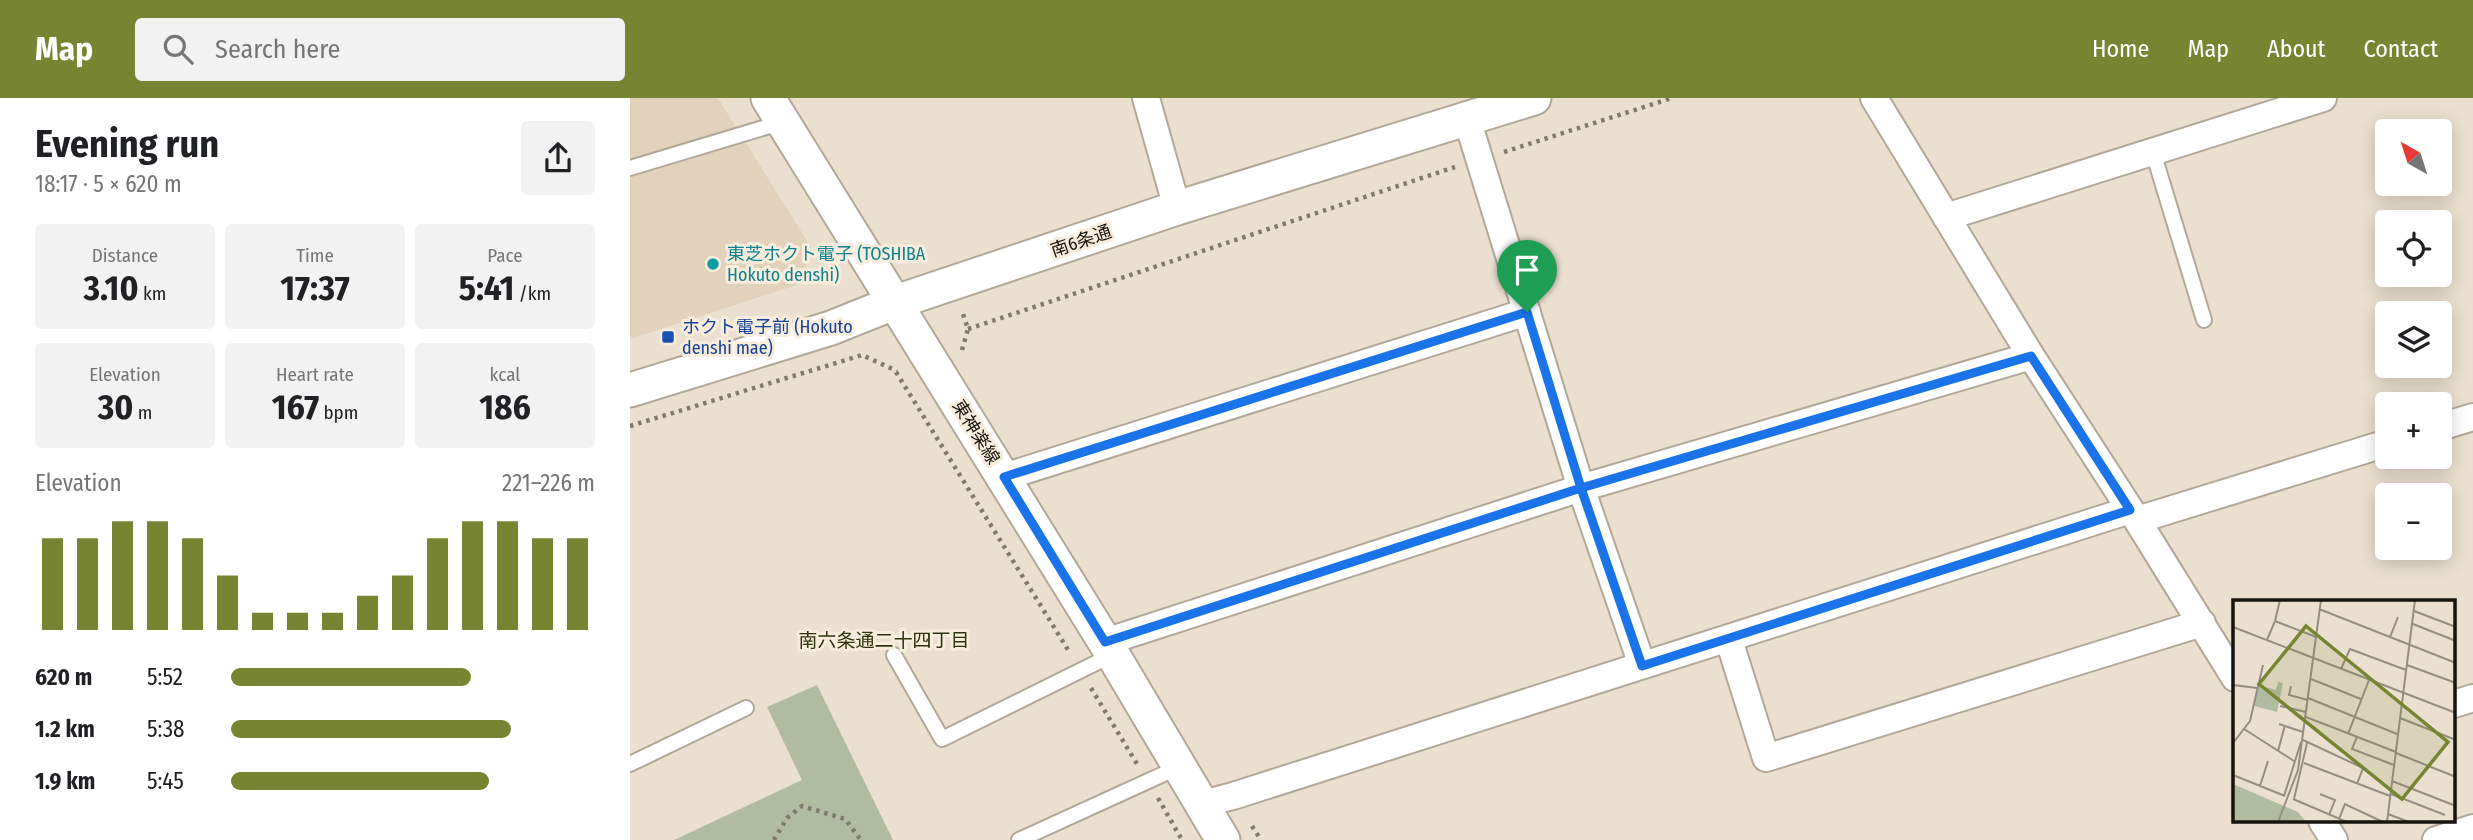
<!DOCTYPE html>
<meta charset="utf-8">
<style>
body{margin:0;font-family:"Fira Sans Condensed","Noto Sans JP",sans-serif;background:#f2f2f2;color:#202124;height:100vh;display:flex;flex-direction:column;font-size:26px;white-space:nowrap}
*{box-sizing:border-box;margin:0}
p{font-size:23px;color:#757577}
.icon{flex:none;width:38px;height:38px;fill:none;stroke:currentColor;stroke-width:2;stroke-linecap:round;stroke-linejoin:round}
.map{position:relative;flex:1;overflow:hidden}
.side{display:flex;flex-direction:column;background:#fff;width:630px}
.side>*{flex:none}
.needle{width:46px;rotate:321deg}
.tools{position:absolute;left:1745px;top:21px;display:grid;gap:14px}
.tools a{display:grid;place-items:center;width:77px;height:77px;border-radius:7px;background:#fff;box-shadow:0 4px 18px #0003;font-size:35px}
.pin{position:absolute;display:grid;place-items:center;width:60px;height:60px;color:#fff;margin:-72px -30px;border-radius:50% 50% 50% 0;rotate:-45deg;box-shadow:0 0 7px #0007}
.pin .icon{rotate:45deg}
.round{display:grid;place-items:center;flex:none;width:74px;height:74px;border-radius:7px;background:#f2f2f2}
.summary{display:flex;align-items:center;justify-content:space-between;height:119px;padding:0 35px}
h1{font-size:38px;font-weight:700;line-height:52px}
.metrics{display:grid;grid-template-columns:repeat(3,1fr);gap:10px;height:119px;padding:7px 35px}
.metrics div{display:grid;align-content:center;border-radius:7px;background:#f2f2f2;text-align:center}
.metrics b{font-size:35px;font-weight:700}
.metrics small{font-size:19px;font-weight:400}
.metrics p{font-size:19px}
.chart{height:196px;padding:14px 35px}
.chart p{display:flex;justify-content:space-between}
.chart svg{width:100%;height:126px;margin-top:7px;stroke:#778533;stroke-width:6}
ul{padding:0 35px;list-style:none;font-size:23px}
li{display:grid;grid-template-columns:112px 84px 1fr;align-items:center;height:52px}
li i{height:18px;border-radius:9px;background:#778533}
header{display:flex;align-items:center;gap:42px;box-sizing:border-box;height:98px;padding:0 35px;background:#778533;color:#fff}
header strong{font-size:33px}
nav{display:flex;gap:38px;margin-inline-start:auto;font-size:24px}
.search{width:490px;height:63px;background:#f2f2f2;display:flex;align-items:center;gap:18px;box-sizing:border-box;padding:0 24px;border-radius:7px;color:#757577;font-size:26px}
main{display:flex;flex:1;min-height:0}
.map>svg:first-child{display:block}
</style>
<header>
<strong>Map</strong>
<div class="search"><svg class="icon" aria-label="search" viewBox="0 0 24 24"><circle cx="10" cy="10" r="6"/><path d="M15 15l6 6"/></svg>Search here</div>
<nav><a>Home</a><a>Map</a><a>About</a><a>Contact</a></nav>
</header>
<main>
<section class="side">
<div class="summary"><div><h1>Evening run</h1><p>18:17 · 5 × 620 m</p></div><a class="round"><svg class="icon" aria-label="share" viewBox="0 0 24 24"><path d="M12 15V3M7 8l5-5 5 5M5 13v7h14v-7"/></svg></a></div>
<div class="metrics">
<div><p>Distance</p><b>3.10<small> km</small></b></div>
<div><p>Time</p><b>17:37</b></div>
<div><p>Pace</p><b>5:41<small> /km</small></b></div>
</div>
<div class="metrics">
<div><p>Elevation</p><b>30<small> m</small></b></div>
<div><p>Heart rate</p><b>167<small> bpm</small></b></div>
<div><p>kcal</p><b>186</b></div>
</div>
<div class="chart"><p><span>Elevation</span>221–226 m</p>
<svg viewBox="0 0 160 44" preserveAspectRatio="none"><path d="M5 44V12M15 44V12M25 44V6M35 44V6M45 44V12M55 44V25M65 44V38M75 44V38M85 44V38M95 44V32M105 44V25M115 44V12M125 44V6M135 44V6M145 44V12M155 44V12"/></svg>
</div>
<ul>
<li><b>620 m</b>5:52<i style="width:66%"></i></li>
<li><b>1.2 km</b>5:38<i style="width:77%"></i></li>
<li><b>1.9 km</b>5:45<i style="width:71%"></i></li>
</ul>
</section>
<div class="map">
<svg width="1843" height="742" viewBox="0 0 1843 742">
<rect width="100%" height="100%" fill="#ebe0d0"/>
<path fill="#e2d2bc" d="M0 0H88L181 149 173 185 0 241Z"/>
<path fill="#b0bb9f" d="M187 587 263 742H44L172 682 137 609Z"/>
<g fill="none" stroke-linecap="round" stroke-linejoin="round">
<g stroke="#b2a899" stroke-width="18">
<path id="service" d="M1523 54 1574 222
M0 70 153 24
M264 557 312 641 482 557
M0 666 116 610
M389 742 549 669"/>
</g>
<g stroke="#b2a899" stroke-width="30">
<path id="minor" d="M516 0 547 110
M1244 0 1401 258 1507 422 1605 580
M837 21 951 390 1012 567
M1316 119 1693 0
M1810 329 1843 319
M374 379 897 214
M1507 422 1757 345
M1099 542 1136 660 1572 525
M475 544 951 390 1401 258
M1824 606 1843 600
M572 706 603 698 1500 412
M1692 723 1704 742
M1806 742 1843 730"/>
</g>
<g stroke="#b2a899" stroke-width="37">
<path id="tertiary" d="M138 0 483 557 593 742
M0 292 201 230 266 204 547 110 904 0"/>
</g>
<path stroke="#827a6f" stroke-width="4.5" stroke-dasharray="3.5 5" stroke-linecap="butt" d="M874 54 1042 0
M338 231 825 69
M332 252 338 231 332 213
M266 274 440 555
M0 328 232 257 267 273
M461 590 507 666
M528 700 552 742
M622 728 631 742
M144 742 157 720 172 708 215 721 231 742"/>
<use href="#service" stroke="#fff" stroke-width="14"/>
<use href="#minor" stroke="#fff" stroke-width="26"/>
<use href="#tertiary" stroke="#fff" stroke-width="33"/>
</g>
<g fill="none" stroke-linecap="round" stroke-linejoin="round">
<g stroke="#fff" stroke-width="14">
<path id="route" d="M897 214 374 379 475 544 951 390 1401 258 1500 412 1012 568 951 390 897 214"/>
</g>
<use href="#route" stroke="#1a73e8" stroke-width="9"/>
</g>
<circle fill="#0f9aa8" stroke="#f8eddd" stroke-width="2.5" cx="83" cy="166" r="7"/>
<rect fill="#1a4fb4" stroke="#f8eddd" stroke-width="2.5" x="31" y="232" width="14" height="14" rx="3.5"/>
<g text-anchor="middle" stroke-width="6" stroke-linejoin="round" paint-order="stroke">
<g font-size="18" fill="#17130d" stroke="#f8eddd">
<text transform="translate(451 143) rotate(-19)" y="6">南6条通</text>
<text transform="translate(346 334) rotate(58)" y="6">東神楽線</text>
</g>
<g font-size="18" fill="#0d838f" stroke="#f8eddd" text-anchor="start">
<text x="97" y="162">東芝ホクト電子 (TOSHIBA<tspan x="97" dy="21">Hokuto denshi)</tspan></text>
</g>
<g font-size="18" fill="#164399" stroke="#f8eddd" text-anchor="start">
<text x="52" y="235">ホクト電子前 (Hokuto<tspan x="52" dy="21">denshi mae)</tspan></text>
</g>
<g font-size="19" fill="#2d340c" stroke="#f8eddd">
<text x="254" y="549">南六条通二十四丁目</text>
</g>
</g>
<g transform="translate(1603 502)">
<rect width="222" height="222" fill="#ebe0d0"/>
<path d="M45 82 50 83 44 112 21 106 25 85 43 90ZM0 184 65 212 73 222H0Z" fill="#b0bb9f"/>
<path fill="none" stroke="#968e82" stroke-width="2" d="M86 9 223 63M181 11 223 27M42 21 47 0M180 24 223 41M0 27 223 113M157 37 165 17M34 40 42 21 83 37M174 65 223 83M108 69 117 49 173 70M78 79 128 99M0 85 24 88M58 86 56 95 75 100M75 98 164 134M47 106 73 112M73 117 163 152M167 118 223 140M46 124 70 132M11 129 61 161M115 134 136 80M124 137 119 149 161 165M70 140 130 168 124 184M0 143 17 121 30 65M45 151 52 125M163 153 223 177M71 163 157 196M0 175 52 196M159 181 223 206M27 186 35 161M87 194 102 200 96 215M158 194 212 215M51 196 68 142M60 199 114 222M61 199 74 143M155 214 176 222M106 219 112 204 150 222M45 222 65 170 88 0M154 222 182 0"/>
<path fill="#778533" fill-opacity="0.15" stroke="#778533" stroke-width="3.5" d="M73 26 215 142 169 199 26 84Z"/>
<rect width="222" height="222" fill="none" stroke="#17130d" stroke-width="3.5"/>
</g>
</svg>
<div class="tools">
<a><svg class="needle" viewBox="-14 -14 28 28"><path d="M0-13l5 13h-10z" fill="#e53935"/><path d="M0 13l5-13h-10z" fill="#757577"/></svg></a>
<a><svg class="icon" aria-label="locate" viewBox="0 0 24 24"><circle cx="12" cy="12" r="6"/><path d="M12 2v4M12 18v4M2 12h4M18 12h4"/></svg></a>
<a><svg class="icon" aria-label="layers" viewBox="0 0 24 24"><path d="M12 4l9 5-9 5-9-5zM3 14l9 5 9-5"/></svg></a>
<a>+</a>
<a>−</a>
</div>
<div class="pin" style="left:897px;top:214px;background:#1e9e55"><svg class="icon" aria-label="arrive" viewBox="0 0 24 24"><path d="M6 21V4h12l-3 4 3 4H6"/></svg></div>
</div>
</main>
